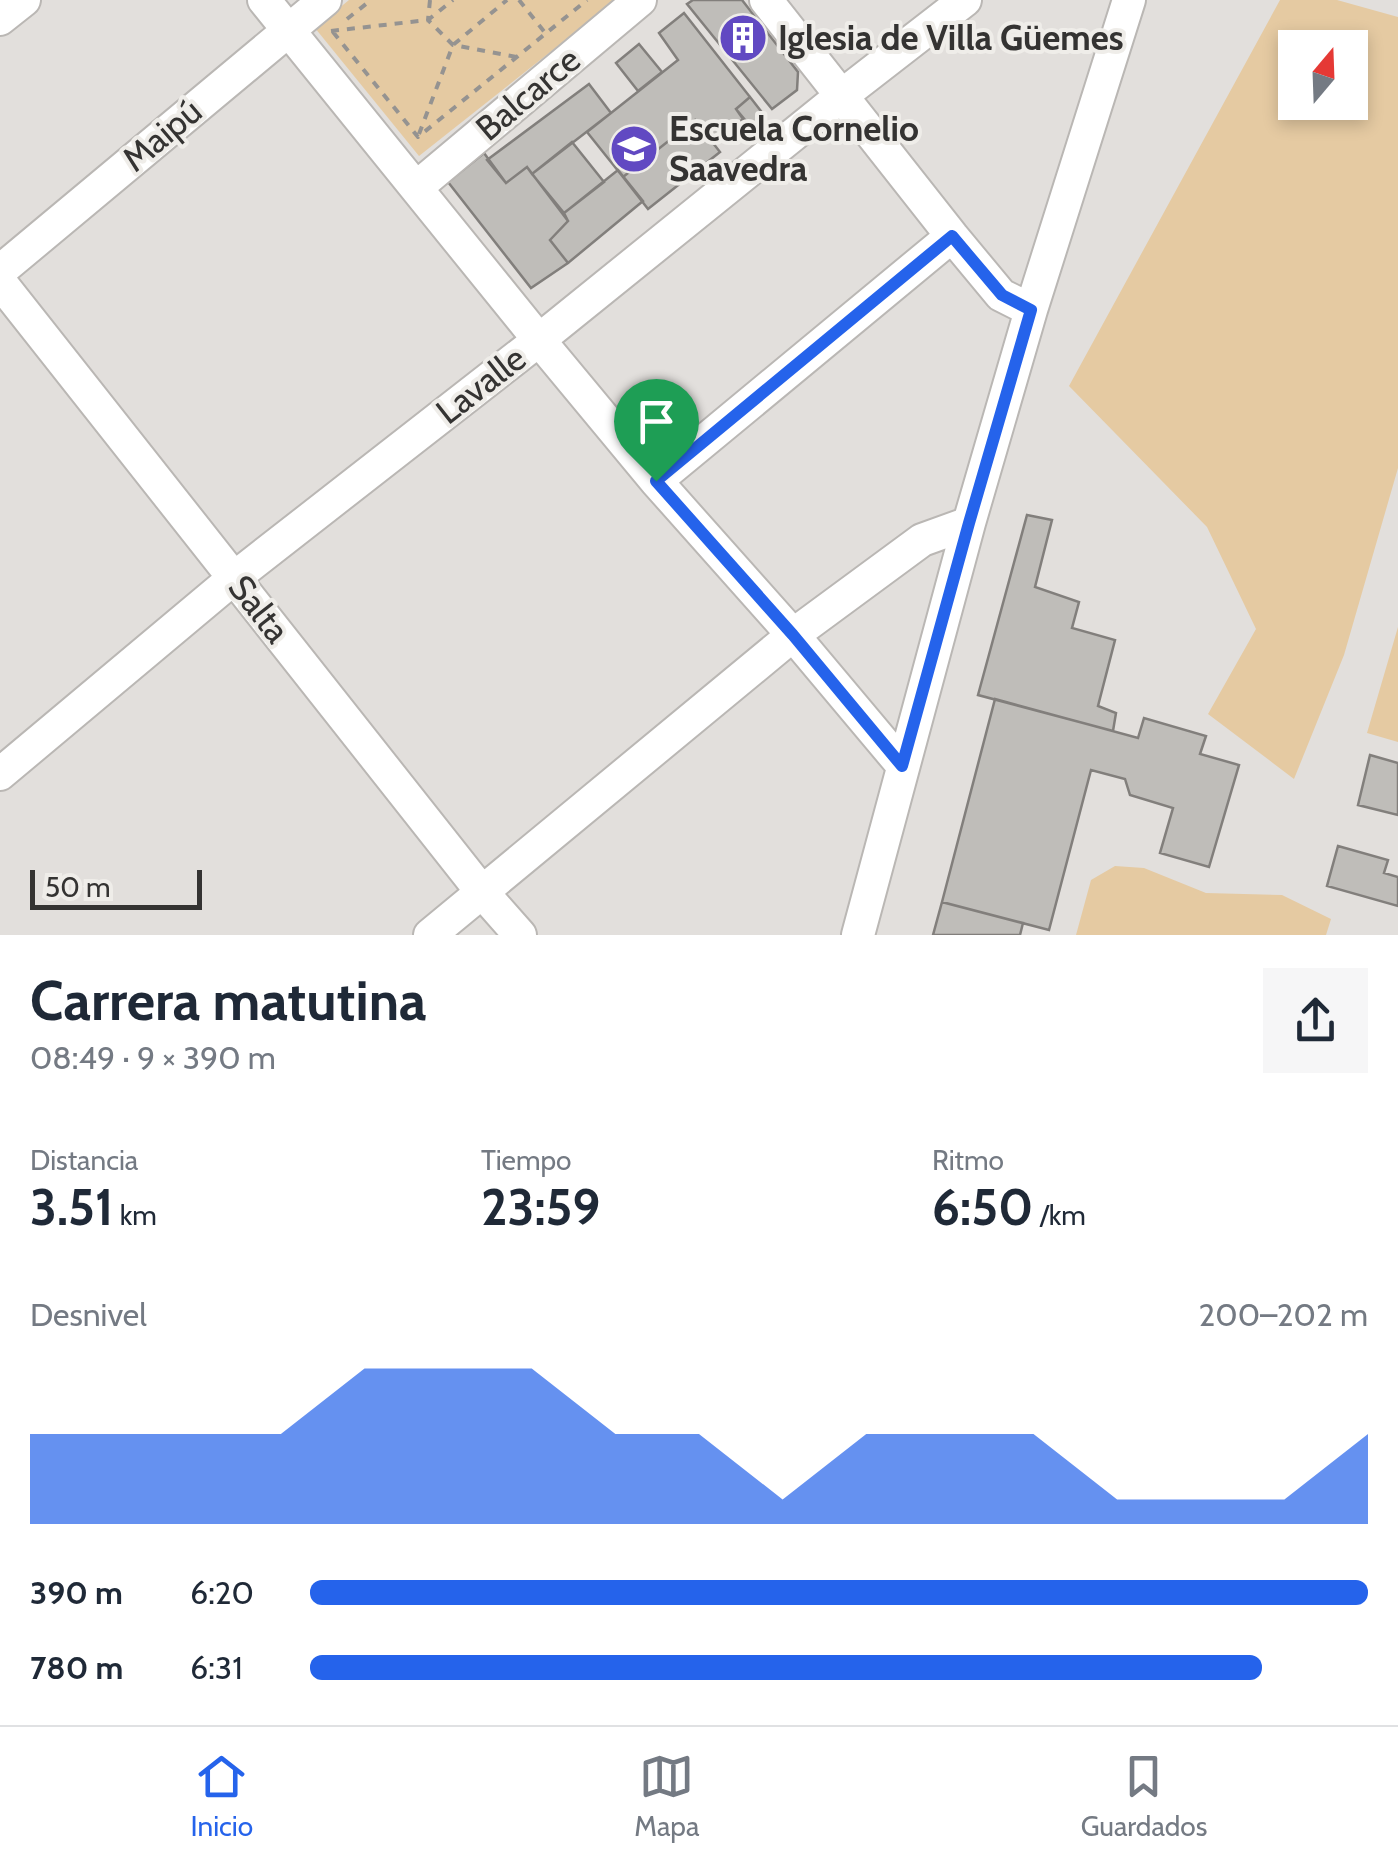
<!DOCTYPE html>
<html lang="es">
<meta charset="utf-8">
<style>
body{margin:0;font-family:Cabin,sans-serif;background:#f6f6f7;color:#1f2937;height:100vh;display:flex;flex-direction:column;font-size:38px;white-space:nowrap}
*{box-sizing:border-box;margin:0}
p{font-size:32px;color:#747a83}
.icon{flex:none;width:55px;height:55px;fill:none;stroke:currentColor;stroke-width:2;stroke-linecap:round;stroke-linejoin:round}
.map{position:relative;height:935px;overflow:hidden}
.side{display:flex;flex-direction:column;background:#fff;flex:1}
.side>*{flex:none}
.needle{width:65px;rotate:19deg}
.fabs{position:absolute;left:1278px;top:30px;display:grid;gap:20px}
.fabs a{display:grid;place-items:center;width:90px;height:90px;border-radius:0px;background:#fff;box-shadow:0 5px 15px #0003;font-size:50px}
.scale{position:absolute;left:30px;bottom:25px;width:172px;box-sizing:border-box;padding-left:10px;border:5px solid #343332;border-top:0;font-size:28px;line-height:35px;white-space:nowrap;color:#343332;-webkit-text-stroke:8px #efede9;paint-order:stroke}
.pin{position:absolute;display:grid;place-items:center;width:85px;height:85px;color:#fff;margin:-102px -42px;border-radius:50% 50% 50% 0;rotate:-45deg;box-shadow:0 0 10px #0007}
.pin .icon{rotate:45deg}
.round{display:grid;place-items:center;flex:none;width:105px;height:105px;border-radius:0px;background:#f6f6f7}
.headline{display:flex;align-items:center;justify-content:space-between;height:170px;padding:0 30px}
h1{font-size:55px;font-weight:700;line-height:75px}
.metrics{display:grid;grid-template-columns:repeat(3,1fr);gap:15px;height:170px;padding:10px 30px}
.metrics div{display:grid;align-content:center}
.metrics b{font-size:50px;font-weight:700}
.metrics small{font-size:28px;font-weight:400}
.metrics p{font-size:28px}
.chart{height:280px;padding:20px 30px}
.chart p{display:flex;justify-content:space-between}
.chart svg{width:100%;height:180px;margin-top:10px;fill:#2563eb;opacity:.7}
ul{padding:0 30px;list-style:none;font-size:32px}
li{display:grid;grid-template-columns:160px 120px 1fr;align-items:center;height:75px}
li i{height:25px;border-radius:12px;background:#2563eb}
.tabs{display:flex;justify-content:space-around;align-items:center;height:140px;border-top:2px solid #e0e1e3;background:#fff;font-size:28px;color:#747a83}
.tabs a{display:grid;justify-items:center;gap:5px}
.tabs .on{color:#2563eb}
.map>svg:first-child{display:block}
</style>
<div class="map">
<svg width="1398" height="935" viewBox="0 0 1398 935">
<rect width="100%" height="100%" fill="#e2dfdc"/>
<path fill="#e5caa2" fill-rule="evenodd" d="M349 0H616L419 156 315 28Z
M1280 0H1337L1398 17V468L1344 655 1294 779 1208 714 1256 629 1207 527 1069 386ZM1295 48H1350V102H1295Z
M1398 627V742L1367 733Z
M1115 866 1144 868 1206 893 1282 895 1331 919 1326 935H1076L1091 880Z"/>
<path fill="#bfbdb9" stroke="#827f7c" stroke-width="2.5" d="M693 0H742L798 72 797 90 772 109 687 4Z
M684 13 750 97 736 109 743 119 714 144 695 120 623 177 587 132 678 60 659 33Z
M639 44 662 72 638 91 616 63Z
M589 84 611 113 532 174 527 167 506 183 487 160Z
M750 97 764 115 751 127 736 109Z
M695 120 720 152 648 209 623 177Z
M572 142 604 182 564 213 532 174Z
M484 153 506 183 527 167 568 221 550 240 568 263 531 288 448 182Z
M618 170 643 201 568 263 550 240 568 221 564 213Z
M1027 515 1052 520 1035 587 1079 602 1072 628 1115 640 1098 706 1116 713 1113 731 978 695Z
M995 699 1138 738 1144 718 1206 736 1200 754 1239 765 1209 867 1160 853 1173 808 1130 795 1125 779 1091 770 1049 930 942 902Z
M1370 755 1398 763V815L1358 805Z
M1338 846 1388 860 1384 873 1398 877V906L1327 886Z
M942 902 1023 923 1020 935H933Z"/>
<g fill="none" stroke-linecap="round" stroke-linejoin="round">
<g stroke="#bab7b4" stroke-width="36">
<path id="minor" d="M264 0 539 340 656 481 793 635 903 766
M766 0 952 236 1001 295 1031 310
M0 19 24 0
M417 187 640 0
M0 271 325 0
M0 282 482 892 520 935
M656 481 952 236
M0 774 234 578 539 340 840 97 965 0
M430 935 793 635 922 540 969 523
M858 935 969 523 1031 310 1129 0"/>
</g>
<path stroke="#959391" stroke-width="4" stroke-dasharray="8 8" stroke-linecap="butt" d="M430 0 428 20 453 45 517 57
M519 0 546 34
M347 19 371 0
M331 31 428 20 453 0
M333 32 418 137 587 0
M419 134 453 45 507 0"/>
<use href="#minor" stroke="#fff" stroke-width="32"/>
</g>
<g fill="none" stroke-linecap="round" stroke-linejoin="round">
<g stroke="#fff" stroke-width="20">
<path id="route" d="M952 236 1002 295 1031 310 969 523 902 766 793 635 656 481Z"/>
</g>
<use href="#route" stroke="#2563eb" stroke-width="12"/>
</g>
<defs>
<g id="building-disc" transform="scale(2.5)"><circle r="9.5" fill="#6149c2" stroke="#efede9"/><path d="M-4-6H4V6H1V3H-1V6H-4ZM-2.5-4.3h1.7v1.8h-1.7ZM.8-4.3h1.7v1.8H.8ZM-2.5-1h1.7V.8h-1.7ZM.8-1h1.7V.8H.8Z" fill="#fff"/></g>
<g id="school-disc" transform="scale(2.5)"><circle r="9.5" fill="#6149c2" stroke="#efede9"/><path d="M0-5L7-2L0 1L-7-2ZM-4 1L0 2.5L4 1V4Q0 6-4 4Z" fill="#fff"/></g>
</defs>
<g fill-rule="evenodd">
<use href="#building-disc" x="743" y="38"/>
<use href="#school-disc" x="634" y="149"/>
</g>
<g text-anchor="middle" stroke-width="8" stroke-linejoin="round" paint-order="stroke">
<g font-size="35" font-weight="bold" fill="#343332" stroke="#efede9" text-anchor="start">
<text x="778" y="50">Iglesia de Villa Güemes</text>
<text x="669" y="141">Escuela Cornelio<tspan x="669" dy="40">Saavedra</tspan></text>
</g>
<g font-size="35" fill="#343332" stroke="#efede9">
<text transform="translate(528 94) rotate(-40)" y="12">Balcarce</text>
<text transform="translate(162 135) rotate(-40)" y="12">Maipú</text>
<text transform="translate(481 385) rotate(-38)" y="12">Lavalle</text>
<text transform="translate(259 609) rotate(52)" y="12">Salta</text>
</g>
</g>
</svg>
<div class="fabs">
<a><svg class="needle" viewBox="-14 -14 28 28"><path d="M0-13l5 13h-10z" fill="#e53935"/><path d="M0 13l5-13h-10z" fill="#747a83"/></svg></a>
</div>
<div class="scale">50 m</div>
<div class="pin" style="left:656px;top:481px;background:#1e9e55"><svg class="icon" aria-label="arrive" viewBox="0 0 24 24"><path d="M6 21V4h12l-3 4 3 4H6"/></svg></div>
</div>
<section class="side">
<div class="headline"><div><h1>Carrera matutina</h1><p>08:49 · 9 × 390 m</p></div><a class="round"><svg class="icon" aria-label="share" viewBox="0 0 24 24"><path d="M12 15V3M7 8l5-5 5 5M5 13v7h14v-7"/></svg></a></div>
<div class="metrics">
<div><p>Distancia</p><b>3.51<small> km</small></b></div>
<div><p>Tiempo</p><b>23:59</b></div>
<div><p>Ritmo</p><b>6:50<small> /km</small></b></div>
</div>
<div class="chart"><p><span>Desnivel</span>200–202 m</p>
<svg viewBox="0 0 160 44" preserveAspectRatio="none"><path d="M0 44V22L10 22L20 22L30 22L40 6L50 6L60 6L70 22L80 22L90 38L100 22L110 22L120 22L130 38L140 38L150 38L160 22V44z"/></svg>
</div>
<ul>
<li><b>390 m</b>6:20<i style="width:100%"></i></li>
<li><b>780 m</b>6:31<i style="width:90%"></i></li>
</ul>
</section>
<nav class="tabs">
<a class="on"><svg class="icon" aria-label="home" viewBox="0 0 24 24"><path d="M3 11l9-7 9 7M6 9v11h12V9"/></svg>Inicio</a>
<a><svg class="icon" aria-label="map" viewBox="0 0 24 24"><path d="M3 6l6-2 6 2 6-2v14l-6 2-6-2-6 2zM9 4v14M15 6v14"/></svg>Mapa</a>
<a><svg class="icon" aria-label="saved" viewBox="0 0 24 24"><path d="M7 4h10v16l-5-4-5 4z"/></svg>Guardados</a>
</nav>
